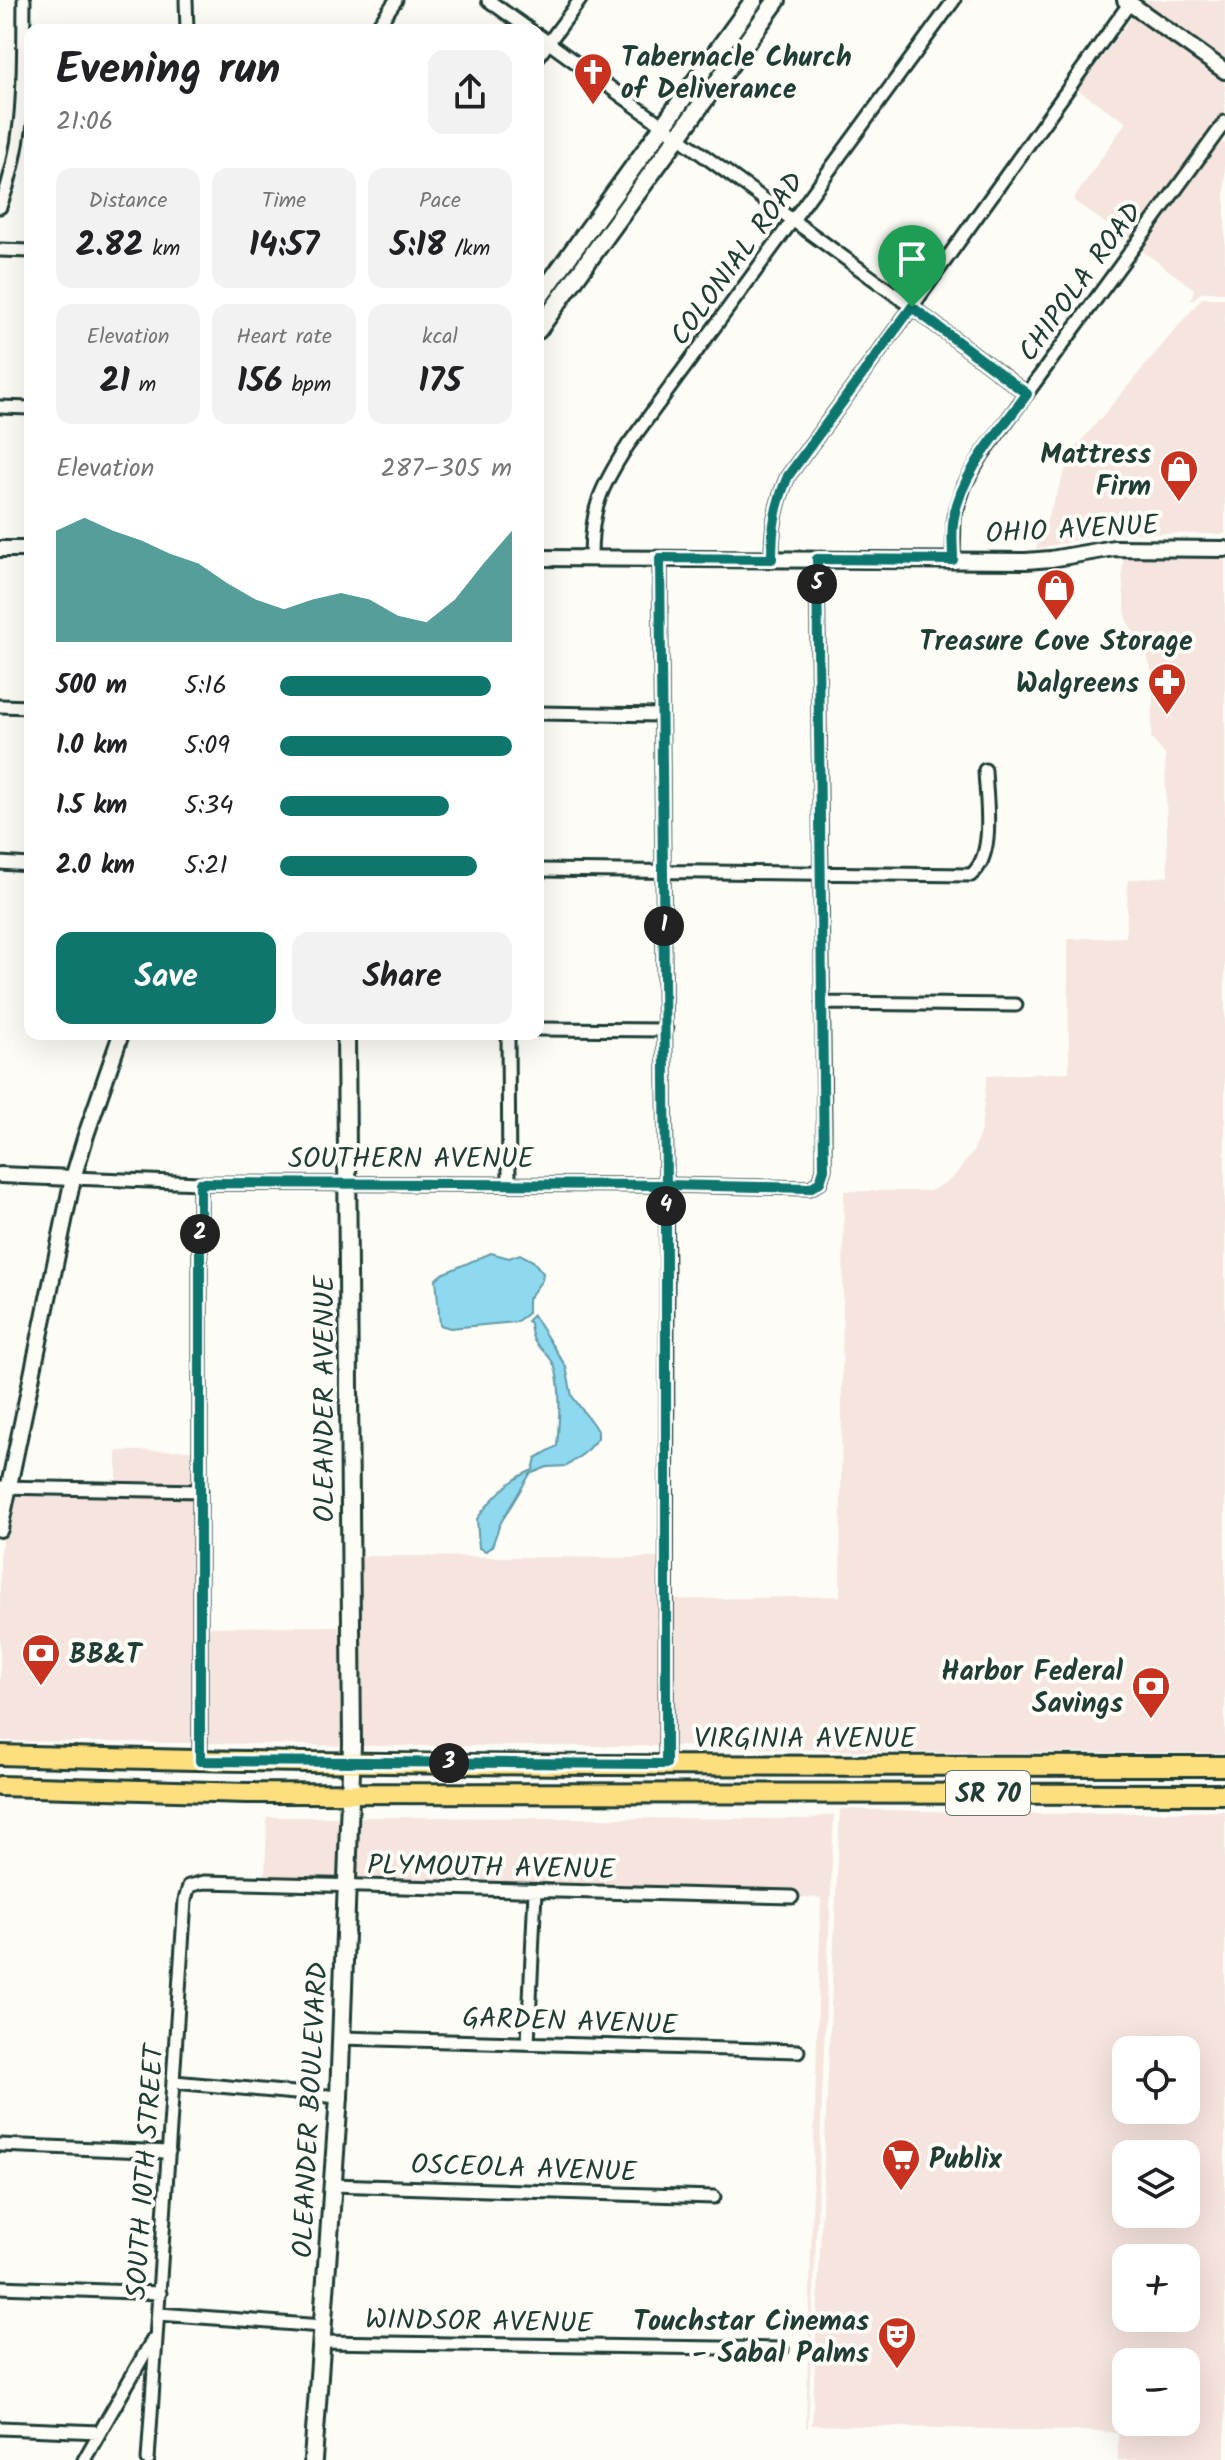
<!DOCTYPE html>
<meta charset="utf-8">
<style>
body{margin:0;font-family:Kalam,sans-serif;background:#f2f2f2;color:#202124;height:100vh;display:flex;flex-direction:column;font-size:30px;white-space:nowrap}
*{box-sizing:border-box;margin:0}
p{font-size:26px;color:#757577}
.icon{flex:none;width:44px;height:44px;fill:none;stroke:currentColor;stroke-width:2;stroke-linecap:round;stroke-linejoin:round}
.map{position:relative;flex:1;overflow:hidden}
.drawer{position:absolute;left:24px;top:24px;width:520px;height:1016px;display:flex;flex-direction:column;background:#fff;border-radius:16px;box-shadow:0 8px 32px #0002}
.drawer>*{flex:none}
.tools{position:absolute;left:1112px;top:2036px;display:grid;gap:16px}
.tools a{display:grid;place-items:center;width:88px;height:88px;border-radius:16px;background:#fff;box-shadow:0 8px 32px #0002;font-size:40px}
.pin{position:absolute;display:grid;place-items:center;width:68px;height:68px;color:#fff;margin:-82px -34px;border-radius:50% 50% 50% 0;rotate:-45deg;box-shadow:0 0 8px #0007}
.pin .icon{rotate:45deg}
.km{position:absolute;width:40px;height:40px;margin:-20px;border-radius:50%;background:#222;color:#fff;font-size:22px;line-height:40px;text-align:center}
.round{display:grid;place-items:center;flex:none;width:84px;height:84px;border-radius:16px;background:#f2f2f2}
.headline{display:flex;align-items:center;justify-content:space-between;height:136px;padding:0 32px}
h1{font-size:44px;font-weight:600;line-height:60px}
.stats{display:grid;grid-template-columns:repeat(3,1fr);gap:12px;height:136px;padding:8px 32px}
.stats div{display:grid;align-content:center;border-radius:16px;background:#f2f2f2;text-align:center}
.stats b{font-size:34px;font-weight:600}
.stats small{font-size:22px;font-weight:400}
.stats p{font-size:22px}
.chart{height:224px;padding:16px 32px}
.chart p{display:flex;justify-content:space-between}
.chart svg{width:100%;height:144px;margin-top:8px;fill:#0f766e;opacity:.7}
.cta{display:flex;gap:16px;margin-top:auto;padding:16px 32px}
.cta a{flex:1;height:92px;border-radius:16px;background:#0f766e;color:#fff;font-size:32px;font-weight:600;line-height:92px;text-align:center}
.cta a+a{background:#f2f2f2;color:#202124}
ul{padding:0 32px;list-style:none;font-size:26px}
li{display:grid;grid-template-columns:128px 96px 1fr;align-items:center;height:60px}
li i{height:20px;border-radius:10px;background:#0f766e}
.map>svg:first-child{display:block}
</style>
<div class="map">
<svg width="1225" height="2460" viewBox="0 0 1225 2460">
<rect width="100%" height="100%" fill="#fdfcf7"/>
<filter id="ink" filterUnits="userSpaceOnUse"><feTurbulence type="fractalNoise" baseFrequency=".0125" numOctaves="2"/><feDisplacementMap in="SourceGraphic" scale="16" xChannelSelector="R" yChannelSelector="G"/><feConvolveMatrix kernelMatrix="1 2 1 2 8 2 1 2 1" color-interpolation-filters="sRGB"/></filter>
<g filter="url(#ink)">
<path fill="#f6e4de" fill-rule="evenodd" d="M1135 0H1225V63Z
M1134 14 1225 78V114L1213 130H1210V134L1131 242 1073 200 1126 122 1078 90Z
M1218 142 1225 143V292H1202L1191 301 1194 289 1140 249Z
M1202 298H1225V534L1106 533 1036 549 1072 452Z
M1124 554 1225 555V1753L906 1752 672 1746V1600L840 1596 844 1191H930L952 1179 973 1152 981 1130 987 1076 1069 1072 1068 939 1126 937 1128 880 1168 876 1165 755 1151 738 1154 679 1147 655 1126 619 1122 573Z
M195 1450V1485L117 1484V1451Z
M14 1494 195 1497 194 1743 0 1741V1551Z
M355 1556 661 1558V1746H357Z
M345 1626 346 1746 205 1743 206 1627Z
M840 1809 1044 1814 1225 1811V2460H1118V2432L812 2425ZM1126 2050H1186V2110H1126ZM1126 2154H1186V2214H1126ZM1126 2258H1186V2318H1126ZM1126 2362H1186V2422H1126Z
M834 1814 808 2428H806L821 1898 798 1897 797 1891 352 1880 355 1817 808 1819Z
M267 1817H344L341 1880 265 1878Z"/>
<path fill="#8ed8f0" stroke="#629aa5" stroke-width="2" d="M491 1253 509 1258 520 1254 533 1261 543 1273 542 1280 528 1299V1313L516 1322 450 1328 440 1325 436 1279 442 1274Z
M533 1315 566 1367 572 1396 598 1431V1438L584 1453 567 1466 547 1467 530 1474 500 1524 492 1546 486 1551 479 1548 477 1519C490 1500 511 1478 533 1470L536 1458 557 1446C559 1424 563 1380 552 1361 541 1344 532 1349 530 1323L527 1321Z"/>
<g fill="none" stroke-linecap="round" stroke-linejoin="round">
<g stroke="#1f3d34" stroke-width="17">
<path id="minor" d="M186 0 187 30
M488 0 530 30
M375 30 396 0
M538 35 912 307 1027 394
M538 57 580 0
M0 207C27 139 23 72 24 0
M0 250 30 251
M0 407 30 408
M591 558C591 507 601 487 628 445L954 0
M660 558 667 1276 666 1764
M772 559C772 527 775 506 788 476L912 307 1129 4
M953 560 954 517 965 484 982 455 1225 122
M0 706 30 707
M538 713 661 715
M0 863 30 865
M538 870 971 875C996 855 986 800 985 770
M822 1003 1016 1005
M538 1029 666 1030
M508 1034 509 1184
M73 1178 200 1183 666 1185 810 1188 820 1182 824 1169V1125L817 559
M200 1183V1761
M0 1487 201 1491
M341 2038 798 2051
M528 2043 535 1891
M174 2082 339 2097
M0 2145 169 2152
M332 2185 714 2197
M0 2287 160 2293
M159 2314 322 2326
M320 2342 782 2349
M0 2428 100 2432
M84 2460 153 2339
M148 2460 185 1900 189 1886 204 1882 792 1897"/>
</g>
<g stroke="#1f3d34" stroke-width="20">
<path id="tertiary" d="M1125 0 1225 71
M0 549H30
M538 558 1026 561 1051 559 1114 548 1225 549
M0 1175 73 1178
M0 1529 73 1178 86 1135 121 1034"/>
</g>
<g stroke="#1f3d34" stroke-width="22">
<path id="secondary" d="M538 299 754 0
M538 330 777 0
M313 2460 339 2097 352 1744 346 1034"/>
</g>
<g stroke="#1f3d34" stroke-width="24">
<path id="primary" d="M0 1755C408 1768 817 1765 1225 1766
M0 1786 247 1793 1225 1794"/>
</g>
<use href="#minor" stroke="#fdfcf7" stroke-width="11"/>
<use href="#tertiary" stroke="#fdfcf7" stroke-width="14"/>
<use href="#secondary" stroke="#fdfcf7" stroke-width="16"/>
<use href="#primary" stroke="#fedf80" stroke-width="18"/>
</g>
</g>
<g fill="none" stroke-linecap="round" stroke-linejoin="round" filter="url(#ink)">
<g stroke="#fff" stroke-width="16">
<path id="route" d="M912 307 788 476C775 506 772 527 772 559L660 558 666 1185 200 1183V1761L666 1764V1185L810 1188 820 1182 824 1169 817 559 953 560C953 546 951 530 954 517 962 471 1000 431 1027 394L912 307"/>
</g>
<use href="#route" stroke="#0f766e" stroke-width="10"/>
</g>
<defs>
<g id="church-pin" transform="scale(2)"><path d="M0 17L-7.5 6A9.5 9.5 0 1 1 7.5 6Z" fill="#c8321e" stroke="#fdfcf7"/><path d="M-1.2-6h2.4v3.5h3.3v2.4h-3.3V6h-2.4V-.1h-3.3v-2.4h3.3Z" fill="#fff"/></g>
<g id="shop-pin" transform="scale(2)"><path d="M0 17L-7.5 6A9.5 9.5 0 1 1 7.5 6Z" fill="#c8321e" stroke="#fdfcf7"/><path d="M-5-2.5h2.3a2.7 3.5 0 0 1 5.4 0H5L5.5 6h-11ZM-1.5-2.5h3a1.5 2.3 0 0 0-3 0Z" fill="#fff"/></g>
<g id="pharmacy-pin" transform="scale(2)"><path d="M0 17L-7.5 6A9.5 9.5 0 1 1 7.5 6Z" fill="#c8321e" stroke="#fdfcf7"/><path d="M-2-6h4v4h4v4h-4v4h-4v-4h-4v-4h4Z" fill="#fff"/></g>
<g id="bank-pin" transform="scale(2)"><path d="M0 17L-7.5 6A9.5 9.5 0 1 1 7.5 6Z" fill="#c8321e" stroke="#fdfcf7"/><path d="M-6-4H6V4H-6ZM0-2.3a2.3 2.3 0 1 0 0 4.6a2.3 2.3 0 1 0 0-4.6Z" fill="#fff"/></g>
<g id="supermarket-pin" transform="scale(2)"><path d="M0 17L-7.5 6A9.5 9.5 0 1 1 7.5 6Z" fill="#c8321e" stroke="#fdfcf7"/><path d="M-6-5.5h2.5l.6 2H6L4.5 2H-2.5L-4.4-4H-6ZM-1.5 3.2a1.3 1.3 0 1 0 .1 0ZM3 3.2a1.3 1.3 0 1 0 .1 0Z" fill="#fff"/></g>
<g id="theatre-pin" transform="scale(2)"><path d="M0 17L-7.5 6A9.5 9.5 0 1 1 7.5 6Z" fill="#c8321e" stroke="#fdfcf7"/><path d="M-5-5.5Q0-4 5-5.5V0Q5 5 0 6Q-5 5-5 0ZM-3.3-2.5H-1v1.5H-3.3ZM1-2.5H3.3v1.5H1ZM-2.8 1Q0 5.5 2.8 1Z" fill="#fff"/></g>
</defs>
<g fill-rule="evenodd">
<use href="#church-pin" x="593" y="72"/>
<use href="#shop-pin" x="1179" y="469"/>
<use href="#shop-pin" x="1056" y="588"/>
<use href="#pharmacy-pin" x="1167" y="682"/>
<use href="#bank-pin" x="41" y="1653"/>
<use href="#bank-pin" x="1151" y="1686"/>
<use href="#supermarket-pin" x="901" y="2158"/>
<use href="#theatre-pin" x="897" y="2336"/>
</g>
<g text-anchor="middle" stroke-width="8" stroke-linejoin="round" paint-order="stroke">
<rect fill="#fdfcf7" stroke="#62766e" stroke-width="2" x="946" y="1771" width="84" height="44" rx="6"/>
<g font-size="26" font-weight="bold" fill="#1f3d34">
<text x="988" y="1802">SR 70</text>
</g>
<g font-size="28" font-weight="bold" fill="#1f3d34" stroke="#fdfcf7" text-anchor="end">
<text x="621" y="66" text-anchor="start">Tabernacle Church<tspan x="621" dy="32">of Deliverance</tspan></text>
<text x="1151" y="463">Mattress<tspan x="1151" dy="32">Firm</tspan></text>
<text x="1056" y="650" text-anchor="middle">Treasure Cove Storage</text>
<text x="1139" y="692">Walgreens</text>
<text x="69" y="1663" text-anchor="start">BB&amp;T</text>
<text x="1123" y="1680">Harbor Federal<tspan x="1123" dy="32">Savings</tspan></text>
<text x="929" y="2168" text-anchor="start">Publix</text>
<text x="869" y="2330">Touchstar Cinemas<tspan x="869" dy="32">- Sabal Palms</tspan></text>
</g>
<g font-size="28" fill="#1f3d34" stroke="#fdfcf7">
<text transform="translate(736 258) rotate(-54)" y="10">COLONIAL ROAD</text>
<text transform="translate(1079 281) rotate(-54)" y="10">CHIPOLA ROAD</text>
<text transform="translate(1072 528) rotate(-3)" y="10">OHIO AVENUE</text>
<text x="411" y="1167">SOUTHERN AVENUE</text>
<text transform="translate(323 1399) rotate(-90)" y="10">OLEANDER AVENUE</text>
<text x="805" y="1747">VIRGINIA AVENUE</text>
<text transform="translate(491 1866) rotate(1)" y="10">PLYMOUTH AVENUE</text>
<text transform="translate(570 2020) rotate(2)" y="10">GARDEN AVENUE</text>
<text transform="translate(309 2110) rotate(-87)" y="10">OLEANDER BOULEVARD</text>
<text transform="translate(524 2167) rotate(2)" y="10">OSCEOLA AVENUE</text>
<text transform="translate(144 2172) rotate(-86)" y="10">SOUTH 10TH STREET</text>
<text transform="translate(479 2320) rotate(1)" y="10">WINDSOR AVENUE</text>
</g>
</g>
</svg>
<div class="tools">
<a><svg class="icon" aria-label="locate" viewBox="0 0 24 24"><circle cx="12" cy="12" r="6"/><path d="M12 2v4M12 18v4M2 12h4M18 12h4"/></svg></a>
<a><svg class="icon" aria-label="layers" viewBox="0 0 24 24"><path d="M12 4l9 5-9 5-9-5zM3 14l9 5 9-5"/></svg></a>
<a>+</a>
<a>−</a>
</div>
<div class="pin" style="left:912px;top:307px;background:#1e9e55"><svg class="icon" aria-label="arrive" viewBox="0 0 24 24"><path d="M6 21V4h12l-3 4 3 4H6"/></svg></div>
<b class="km" style="left:664px;top:926px">1</b>
<b class="km" style="left:200px;top:1234px">2</b>
<b class="km" style="left:449px;top:1763px">3</b>
<b class="km" style="left:666px;top:1206px">4</b>
<b class="km" style="left:817px;top:584px">5</b>
<section class="drawer">
<div class="headline"><div><h1>Evening run</h1><p>21:06</p></div><a class="round"><svg class="icon" aria-label="share" viewBox="0 0 24 24"><path d="M12 15V3M7 8l5-5 5 5M5 13v7h14v-7"/></svg></a></div>
<div class="stats">
<div><p>Distance</p><b>2.82<small> km</small></b></div>
<div><p>Time</p><b>14:57</b></div>
<div><p>Pace</p><b>5:18<small> /km</small></b></div>
</div>
<div class="stats">
<div><p>Elevation</p><b>21<small> m</small></b></div>
<div><p>Heart rate</p><b>156<small> bpm</small></b></div>
<div><p>kcal</p><b>175</b></div>
</div>
<div class="chart"><p><span>Elevation</span>287–305 m</p>
<svg viewBox="0 0 160 44" preserveAspectRatio="none"><path d="M0 44V10L10 6L20 10L30 13L40 17L50 20L60 26L70 31L80 34L90 31L100 29L110 31L120 36L130 38L140 31L150 20L160 10V44z"/></svg>
</div>
<ul>
<li><b>500 m</b>5:16<i style="width:91%"></i></li>
<li><b>1.0 km</b>5:09<i style="width:100%"></i></li>
<li><b>1.5 km</b>5:34<i style="width:73%"></i></li>
<li><b>2.0 km</b>5:21<i style="width:85%"></i></li>
</ul>
<div class="cta"><a>Save</a><a>Share</a></div>
</section>
</div>
